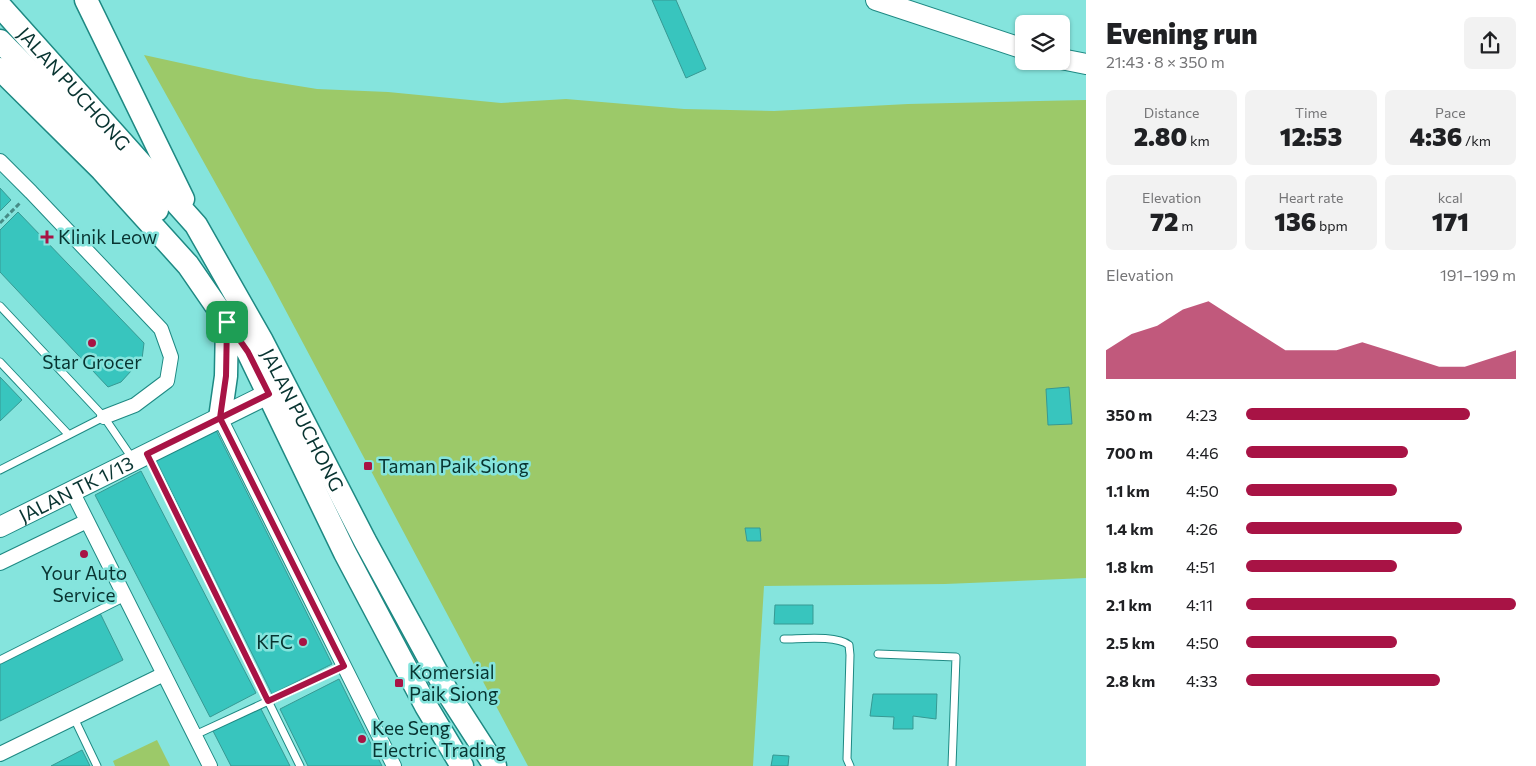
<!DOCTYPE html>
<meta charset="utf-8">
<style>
body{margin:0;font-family:Commissioner,sans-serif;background:#f2f2f2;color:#202124;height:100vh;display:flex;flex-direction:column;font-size:19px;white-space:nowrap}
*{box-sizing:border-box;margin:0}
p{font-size:16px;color:#757577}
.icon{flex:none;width:28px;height:28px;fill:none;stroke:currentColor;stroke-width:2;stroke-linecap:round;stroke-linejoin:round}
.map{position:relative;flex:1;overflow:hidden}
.details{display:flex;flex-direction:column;background:#fff;width:450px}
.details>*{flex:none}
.buttons{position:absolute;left:1015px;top:15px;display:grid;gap:10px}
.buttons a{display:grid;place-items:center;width:55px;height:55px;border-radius:8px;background:#fff;box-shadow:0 1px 4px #0004;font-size:25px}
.pin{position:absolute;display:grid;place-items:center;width:42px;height:42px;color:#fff;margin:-21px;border-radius:10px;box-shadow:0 2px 8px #0006}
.round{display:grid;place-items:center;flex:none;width:52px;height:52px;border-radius:8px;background:#f2f2f2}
.head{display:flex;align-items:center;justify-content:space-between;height:85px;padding:0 20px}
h1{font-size:28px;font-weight:800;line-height:38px}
.stats{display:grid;grid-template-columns:repeat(3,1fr);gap:8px;height:85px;padding:5px 20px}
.stats div{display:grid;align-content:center;border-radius:8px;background:#f2f2f2;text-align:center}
.stats b{font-size:25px;font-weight:800}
.stats small{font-size:14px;font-weight:400}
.stats p{font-size:14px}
.chart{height:140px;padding:10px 20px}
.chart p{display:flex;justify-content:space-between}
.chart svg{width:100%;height:90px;margin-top:5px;fill:#a81345;opacity:.7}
ul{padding:0 20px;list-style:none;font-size:16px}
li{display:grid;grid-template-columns:80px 60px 1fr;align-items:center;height:38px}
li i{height:12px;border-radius:6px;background:#a81345}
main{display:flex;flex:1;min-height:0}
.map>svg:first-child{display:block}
</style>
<main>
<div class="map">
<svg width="1086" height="766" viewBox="0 0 1086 766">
<rect width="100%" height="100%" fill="#85e4dd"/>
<path fill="#9cc969" d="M144 55 249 78 317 89 388 92 501 103 566 99 684 109 774 111 908 104 1086 100V578L945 584 764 586 753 766H528L270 281Z
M157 740 170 766H115L113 761Z"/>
<path fill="#38c5be" stroke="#369993" d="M652 0H676L706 69 686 78Z
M0 188 11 200 0 211Z
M18 212 144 343 142 359 121 382 108 387 0 272V230Z
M0 377 22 400 0 421Z
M1069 387 1072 424 1048 425 1046 389Z
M215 428 332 664 272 694 155 458Z
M141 471 256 693 210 717 95 495Z
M745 528H760L761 541H747Z
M775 605H813V624H774Z
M100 613 123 660 0 721V662Z
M339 679 382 766H308L280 709Z
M873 694H937L936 719 913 716V729H893L894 717 870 716Z
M260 707 290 766H231L213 731Z
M82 750 90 766H51Z
M773 755 789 756 788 766H771Z"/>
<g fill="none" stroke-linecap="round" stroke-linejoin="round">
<g stroke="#1e8983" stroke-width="9">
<path id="lane" d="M0 306 104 417 132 458
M0 362 68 434
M147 454 300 766
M0 470 104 417
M784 639C801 639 836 635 849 645L850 655 847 759 850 766
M878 654 956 657 952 766
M0 660 125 597
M74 718 97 766
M195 735 344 666"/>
</g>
<g stroke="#1e8983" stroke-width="16">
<path id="street" d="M0 161 31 192 161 329 171 357 167 381 135 405 104 417
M220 418 394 766
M72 491 210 766
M0 563 87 521
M0 754 164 674"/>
</g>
<g stroke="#1e8983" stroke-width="22">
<g id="secondary">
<path d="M876 0 1024 49"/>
<path d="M1061 59 1086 64"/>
<path id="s1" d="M0 527 282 387"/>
</g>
</g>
<g stroke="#1e8983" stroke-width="25">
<g id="primary">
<path d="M86 0 183 199"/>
<path id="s2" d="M0 6 196 225 262 341 365 541 448 693 495 766"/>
<path d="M0 41 108 150 157 210"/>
<path d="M0 69 102 170 188 265 248 352 345 553 426 706 462 766"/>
<path d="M220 418 226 376 227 321"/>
</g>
</g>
<path stroke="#468b86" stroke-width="3" stroke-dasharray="5 2.5" stroke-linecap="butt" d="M0 223 21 202"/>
<use href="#lane" stroke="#fff" stroke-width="7"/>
<use href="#street" stroke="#fff" stroke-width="14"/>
<use href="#secondary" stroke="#fff" stroke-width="20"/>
<use href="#primary" stroke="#fff" stroke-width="22"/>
</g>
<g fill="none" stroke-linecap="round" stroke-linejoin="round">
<g stroke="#fff" stroke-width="10">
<path id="route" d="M227 322 226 376 220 418 344 666 268 701 147 454C188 434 228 414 269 394L248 352 227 322"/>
</g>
<use href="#route" stroke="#a81345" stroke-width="6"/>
</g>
<g fill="#a81345" stroke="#85e4dd" stroke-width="2">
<path d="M44.5 229.5h5v5h5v5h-5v5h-5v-5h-5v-5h5z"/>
<circle cx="92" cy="343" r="5"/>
<rect x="363" y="461" width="10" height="10" rx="2.5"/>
<circle cx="84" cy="554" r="5"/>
<circle cx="303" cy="642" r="5"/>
<rect x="394" y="678" width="10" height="10" rx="2.5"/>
<circle cx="362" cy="739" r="5"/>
</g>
<g text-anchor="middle" stroke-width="5" stroke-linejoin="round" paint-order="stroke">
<g font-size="19" fill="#083431" stroke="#85e4dd">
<text dy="7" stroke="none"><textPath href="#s2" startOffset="111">JALAN PUCHONG</textPath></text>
<text dy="7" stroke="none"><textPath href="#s2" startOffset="516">JALAN PUCHONG</textPath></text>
<text dy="7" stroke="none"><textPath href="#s1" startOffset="85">JALAN TK 1/13</textPath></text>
</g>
<g font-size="19" fill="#083431" stroke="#85e4dd" text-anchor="start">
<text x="58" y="244">Klinik Leow</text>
<text x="92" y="369" text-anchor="middle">Star Grocer</text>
<text x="378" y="473">Taman Paik Siong</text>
<text x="84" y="580" text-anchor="middle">Your Auto<tspan x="84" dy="22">Service</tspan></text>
<text x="293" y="649" text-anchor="end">KFC</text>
<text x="409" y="679">Komersial<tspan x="409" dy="22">Paik Siong</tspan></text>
<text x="372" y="735">Kee Seng<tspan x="372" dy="22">Electric Trading</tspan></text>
</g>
</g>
</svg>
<div class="buttons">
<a><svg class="icon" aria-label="layers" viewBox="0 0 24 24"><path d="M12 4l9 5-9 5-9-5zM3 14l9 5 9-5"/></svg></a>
</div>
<div class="pin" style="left:227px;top:322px;background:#1e9e55"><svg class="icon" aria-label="arrive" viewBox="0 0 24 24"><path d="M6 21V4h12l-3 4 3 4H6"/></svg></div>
</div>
<section class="details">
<div class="head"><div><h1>Evening run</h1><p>21:43 · 8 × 350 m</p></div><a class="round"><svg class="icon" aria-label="share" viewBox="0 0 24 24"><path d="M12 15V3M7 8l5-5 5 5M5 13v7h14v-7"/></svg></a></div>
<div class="stats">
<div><p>Distance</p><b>2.80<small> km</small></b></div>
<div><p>Time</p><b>12:53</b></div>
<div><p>Pace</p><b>4:36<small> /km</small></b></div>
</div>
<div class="stats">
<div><p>Elevation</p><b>72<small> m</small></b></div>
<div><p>Heart rate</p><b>136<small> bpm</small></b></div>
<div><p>kcal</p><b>171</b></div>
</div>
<div class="chart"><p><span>Elevation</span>191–199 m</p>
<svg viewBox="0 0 160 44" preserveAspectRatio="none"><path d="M0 44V30L10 22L20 18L30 10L40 6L50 14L60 22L70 30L80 30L90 30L100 26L110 30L120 34L130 38L140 38L150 34L160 30V44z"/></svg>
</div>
<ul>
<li><b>350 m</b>4:23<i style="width:83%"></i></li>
<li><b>700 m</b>4:46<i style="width:60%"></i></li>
<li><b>1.1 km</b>4:50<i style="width:56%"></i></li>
<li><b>1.4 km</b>4:26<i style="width:80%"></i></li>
<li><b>1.8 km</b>4:51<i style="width:56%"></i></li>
<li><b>2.1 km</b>4:11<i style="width:100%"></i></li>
<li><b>2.5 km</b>4:50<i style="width:56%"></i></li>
<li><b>2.8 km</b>4:33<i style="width:72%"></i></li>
</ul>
</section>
</main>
